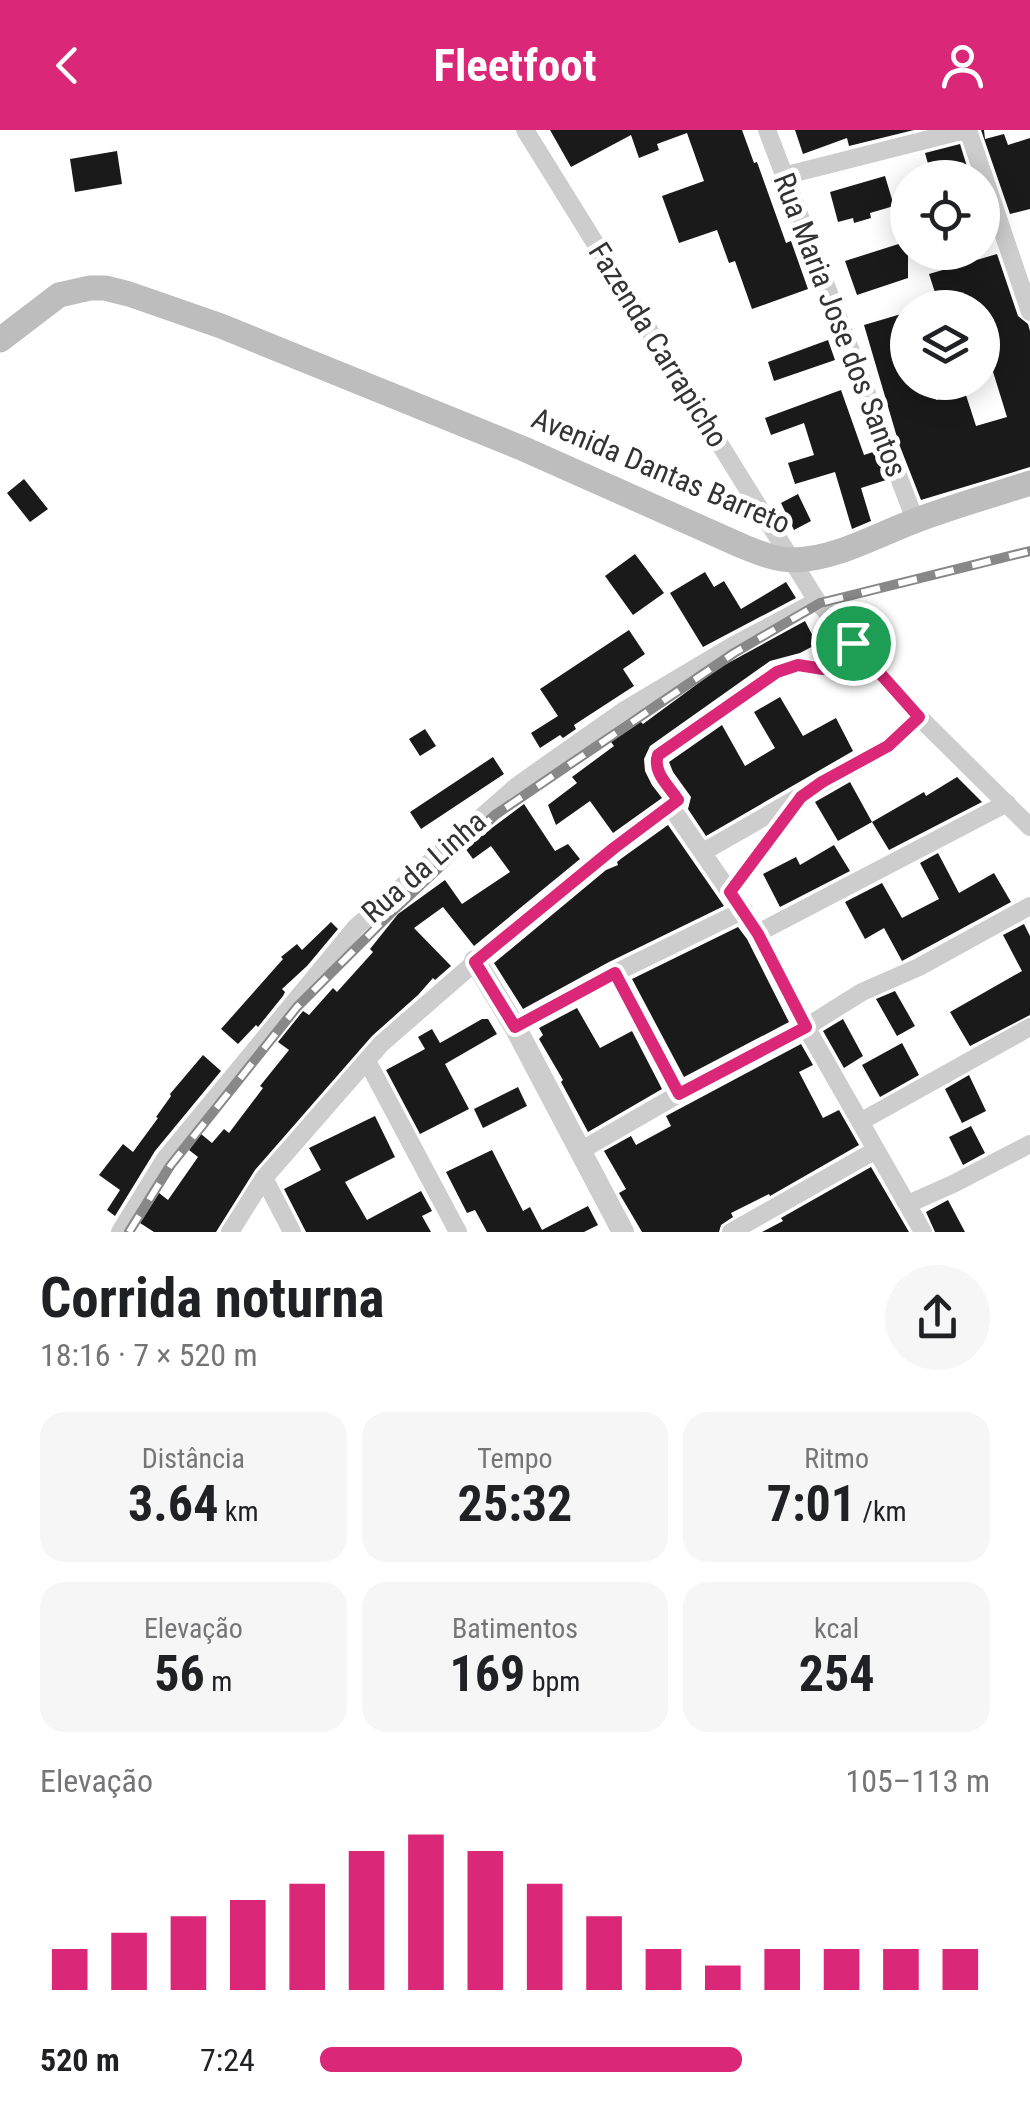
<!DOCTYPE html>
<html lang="pt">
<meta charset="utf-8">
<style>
body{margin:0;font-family:"Roboto Condensed",sans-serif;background:#f6f6f6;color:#202124;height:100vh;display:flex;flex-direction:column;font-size:38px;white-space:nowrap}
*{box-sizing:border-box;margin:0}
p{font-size:32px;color:#757577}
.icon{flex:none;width:55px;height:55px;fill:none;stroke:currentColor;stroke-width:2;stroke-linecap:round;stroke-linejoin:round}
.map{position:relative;height:1102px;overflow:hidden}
.panel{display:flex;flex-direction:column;background:#fff;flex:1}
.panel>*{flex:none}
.tools{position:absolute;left:890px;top:30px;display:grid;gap:20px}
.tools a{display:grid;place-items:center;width:110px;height:110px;border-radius:50%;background:#fff;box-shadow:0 5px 25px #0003;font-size:50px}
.pin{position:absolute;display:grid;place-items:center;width:85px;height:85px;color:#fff;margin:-42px;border:5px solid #fff;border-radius:50%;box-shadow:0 2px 10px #0007}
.round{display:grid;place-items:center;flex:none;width:105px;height:105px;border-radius:52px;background:#f6f6f6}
.headline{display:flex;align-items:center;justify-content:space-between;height:170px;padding:0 40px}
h1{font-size:55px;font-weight:700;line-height:75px}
.stats{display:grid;grid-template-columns:repeat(3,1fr);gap:15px;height:170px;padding:10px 40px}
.stats div{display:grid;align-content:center;border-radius:25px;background:#f6f6f6;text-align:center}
.stats b{font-size:50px;font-weight:700}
.stats small{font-size:28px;font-weight:400}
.stats p{font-size:28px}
.chart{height:280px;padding:20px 40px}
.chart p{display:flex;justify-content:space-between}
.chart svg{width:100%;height:180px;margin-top:10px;stroke:#db2777;stroke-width:6}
ul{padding:0 40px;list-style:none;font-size:32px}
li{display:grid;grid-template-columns:160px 120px 1fr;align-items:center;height:75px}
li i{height:25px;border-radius:12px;background:#db2777}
header{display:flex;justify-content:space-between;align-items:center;height:130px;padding:0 40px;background:#db2777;color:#fff;font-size:45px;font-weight:700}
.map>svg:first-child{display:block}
</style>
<header><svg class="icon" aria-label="back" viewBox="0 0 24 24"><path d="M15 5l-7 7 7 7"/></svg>Fleetfoot<svg class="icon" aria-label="person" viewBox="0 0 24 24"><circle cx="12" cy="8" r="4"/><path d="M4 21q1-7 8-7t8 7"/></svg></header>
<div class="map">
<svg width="1030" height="1102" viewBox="0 0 1030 1102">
<rect width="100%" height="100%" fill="#fff"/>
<path fill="#1a1a1a" d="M550 0H742L754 33 757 32 786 113 791 111 808 159 752 179 735 131 729 133 717 100 679 113 662 66 704 51 687 3 657 14 659 20 639 28 631 5 571 37Z
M795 0H914L849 16 847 8 803 24Z
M981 0H984L985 9 1004 4 1008 15 1030 8V79L1010 84Z
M960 14 969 43 955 48H932L925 23Z
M117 21 122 54 75 62 70 29Z
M885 46 894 76 870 83 871 88 854 93 853 88 838 92 830 62Z
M908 111V148L857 165 845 131Z
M997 124 1018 186 1028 194 1030 201V337L921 370 899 314 864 195 908 182V252H931L936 270 965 262 976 296 1007 287 990 232 982 234V178H940L929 144Z
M828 210 835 230 774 251 768 232Z
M841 260 864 325 876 321 886 350 861 358 871 391 852 399 835 342 795 354 788 333 814 325 804 293 771 305 765 288Z
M24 349 48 379 30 392 7 363Z
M798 364 811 391 794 400 781 373Z
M635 424 664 463 633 485 605 446Z
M705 442 714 457 724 451 741 479 786 452 796 468 703 517 670 463Z
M805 491 817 514 800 523 770 531 650 616 644 629 645 641 652 655 662 668 613 703 590 671 556 695 548 675 577 653 572 647 614 616 611 612 640 591 643 594 719 538Z
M629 500 645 524 623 539 634 556 574 595 576 599 563 608 560 605 540 618 531 603 558 586 540 559Z
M780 567 803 606 836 588 853 621 706 706 688 679 691 667 673 642 669 632 722 595 745 636 775 618 754 582Z
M425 599 436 616 420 626 409 609Z
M493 627 504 644 421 699 410 682Z
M957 647 982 672 889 720 872 692 924 662 926 666Z
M850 652 872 692 838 711 815 672Z
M524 674 555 721 568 714 580 729 474 816 443 777 414 798 451 836 435 850 433 848 418 865 372 906 255 1040 216 1102H154L140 1093 159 1063 168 1070 198 1027 189 1020 201 1004 212 1013 224 999 229 1003 263 958 260 956 289 920 278 912 303 881 309 885 333 858 337 862 373 822 370 819 398 784 445 750 462 774 510 742 491 716 473 729 465 718Z
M668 695 724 776 609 832 523 879 494 833 606 740 618 735 617 732 622 728Z
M834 715 850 741 780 777 763 744 796 727 800 735Z
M938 723 959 763 994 743 1011 772 902 831 884 798 865 809 845 772 882 753 902 788 939 769 920 733Z
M331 792 338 799 307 836 282 859 285 862 283 866 258 897 256 895 238 914 221 899 283 829 281 827 297 814 302 820Z
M1024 794 1030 806V885L970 916 950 882 1022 841 1003 805Z
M738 797 747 809 789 892 684 947 632 849Z
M895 861 915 896 897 906 876 869Z
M577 878 600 918 632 901 662 959 588 1002 561 952 563 950 539 909 543 905 539 898Z
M482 889H488L497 904 445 934 469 979 420 1004 386 940 425 919 418 907 432 899 440 913Z
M843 889 863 926 844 938 823 901Z
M902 913 919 945 880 967 862 935Z
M801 914 813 935 799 942 823 988 839 980 859 1015 770 1066 769 1064 731 1083 733 1087 721 1095 719 1102H642L619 1063 626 1059 604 1021 631 1006 636 1015 671 996 666 986Z
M203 925 221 941 155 1021 115 1086 107 1080 120 1060 99 1045 123 1014 133 1022 158 988 156 987 171 966 170 964Z
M969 945 986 981 962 993 945 959Z
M518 957 527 976 483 998 474 979Z
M375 986 395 1027 345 1052 367 1090 421 1061 432 1081 422 1086 431 1102H306L284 1059 321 1040 309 1018Z
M971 996 985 1023 963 1035 949 1007Z
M492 1020 523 1081 530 1077 542 1100 588 1076 598 1095 584 1102H487L475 1080 467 1083 446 1042Z
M871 1037 909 1102H762L783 1091 781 1088Z
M948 1070 965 1102H935L926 1082Z"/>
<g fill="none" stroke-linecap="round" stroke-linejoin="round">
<path stroke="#cdcdcd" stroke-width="18" d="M525 0 817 471 919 587 1030 697
M767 0 915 390
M968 0 1030 182
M783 46 965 0
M671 677 679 670C669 656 652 642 658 625L777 542 798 535 823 539 853 513
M703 722 888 616 919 587
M731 762 798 671
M758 803 1007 673
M615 843 679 964
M515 897 615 843 744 780
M367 931 458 1102
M860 992 1030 897
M580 1021 679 964 806 897 862 862 919 837 1030 776
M264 1048 292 1102
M908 1074 953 1054 1030 1014
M120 1102 165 1029 356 797 518 655 623 581 734 515 817 471
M230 1102 264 1048 381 914 504 807 614 718 671 677 758 803 806 897 923 1102
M731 1102 876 1020"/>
<path stroke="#cdcdcd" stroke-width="22" d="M475 831 515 897 623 1102"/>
<path stroke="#bdbdbd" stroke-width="25" d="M0 210 59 165 90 158H105L129 164 221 196 524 319 742 416C759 423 776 430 794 430 835 429 875 406 912 392 950 377 991 366 1030 353"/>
<g stroke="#888" stroke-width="10">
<path id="rail" d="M129 1102 170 1036 297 877 395 779 495 685 734 523 820 473 1030 421"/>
</g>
<use href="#rail" stroke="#fff" stroke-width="6" stroke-dasharray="19" stroke-linecap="butt"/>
</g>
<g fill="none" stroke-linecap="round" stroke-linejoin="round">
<g stroke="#fff" stroke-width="20">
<path id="route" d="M853 513 919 587 888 616 822 652 801 667 730 762 758 804 806 897 679 964 615 843 515 897 475 832 614 718 678 670C669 656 652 642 658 625L777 542 798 535 823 539Z"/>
</g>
<use href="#route" stroke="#db2777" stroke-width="12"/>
</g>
<g text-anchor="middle" stroke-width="10" stroke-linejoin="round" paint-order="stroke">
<g font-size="30" fill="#333" stroke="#fff">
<text transform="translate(840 195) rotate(69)" y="10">Rua Maria Jose dos Santos</text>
<text transform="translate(658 215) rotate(58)" y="10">Fazenda Carrapicho</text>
<text transform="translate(661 341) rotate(23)" y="10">Avenida Dantas Barreto</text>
<text transform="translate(424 737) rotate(-41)" y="10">Rua da Linha</text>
</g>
</g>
</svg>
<div class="tools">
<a><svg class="icon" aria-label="locate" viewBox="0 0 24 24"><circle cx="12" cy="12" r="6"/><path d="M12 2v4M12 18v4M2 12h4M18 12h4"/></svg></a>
<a><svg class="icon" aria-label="layers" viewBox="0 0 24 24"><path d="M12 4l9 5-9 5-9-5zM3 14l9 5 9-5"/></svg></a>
</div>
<div class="pin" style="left:853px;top:513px;background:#1e9e55"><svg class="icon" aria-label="arrive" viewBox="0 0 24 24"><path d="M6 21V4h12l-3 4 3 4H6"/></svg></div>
</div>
<section class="panel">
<div class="headline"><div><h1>Corrida noturna</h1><p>18:16 · 7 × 520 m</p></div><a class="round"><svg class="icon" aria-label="share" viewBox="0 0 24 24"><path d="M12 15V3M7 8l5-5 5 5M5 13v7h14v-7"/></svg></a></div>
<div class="stats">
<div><p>Distância</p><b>3.64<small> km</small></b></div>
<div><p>Tempo</p><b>25:32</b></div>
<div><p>Ritmo</p><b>7:01<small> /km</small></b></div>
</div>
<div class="stats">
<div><p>Elevação</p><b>56<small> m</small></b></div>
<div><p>Batimentos</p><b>169<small> bpm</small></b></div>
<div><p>kcal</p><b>254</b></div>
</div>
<div class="chart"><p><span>Elevação</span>105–113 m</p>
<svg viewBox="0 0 160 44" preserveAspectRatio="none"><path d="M5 44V34M15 44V30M25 44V26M35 44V22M45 44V18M55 44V10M65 44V6M75 44V10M85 44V18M95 44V26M105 44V34M115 44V38M125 44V34M135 44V34M145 44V34M155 44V34"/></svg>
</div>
<ul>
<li><b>520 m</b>7:24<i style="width:63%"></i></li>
</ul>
</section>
